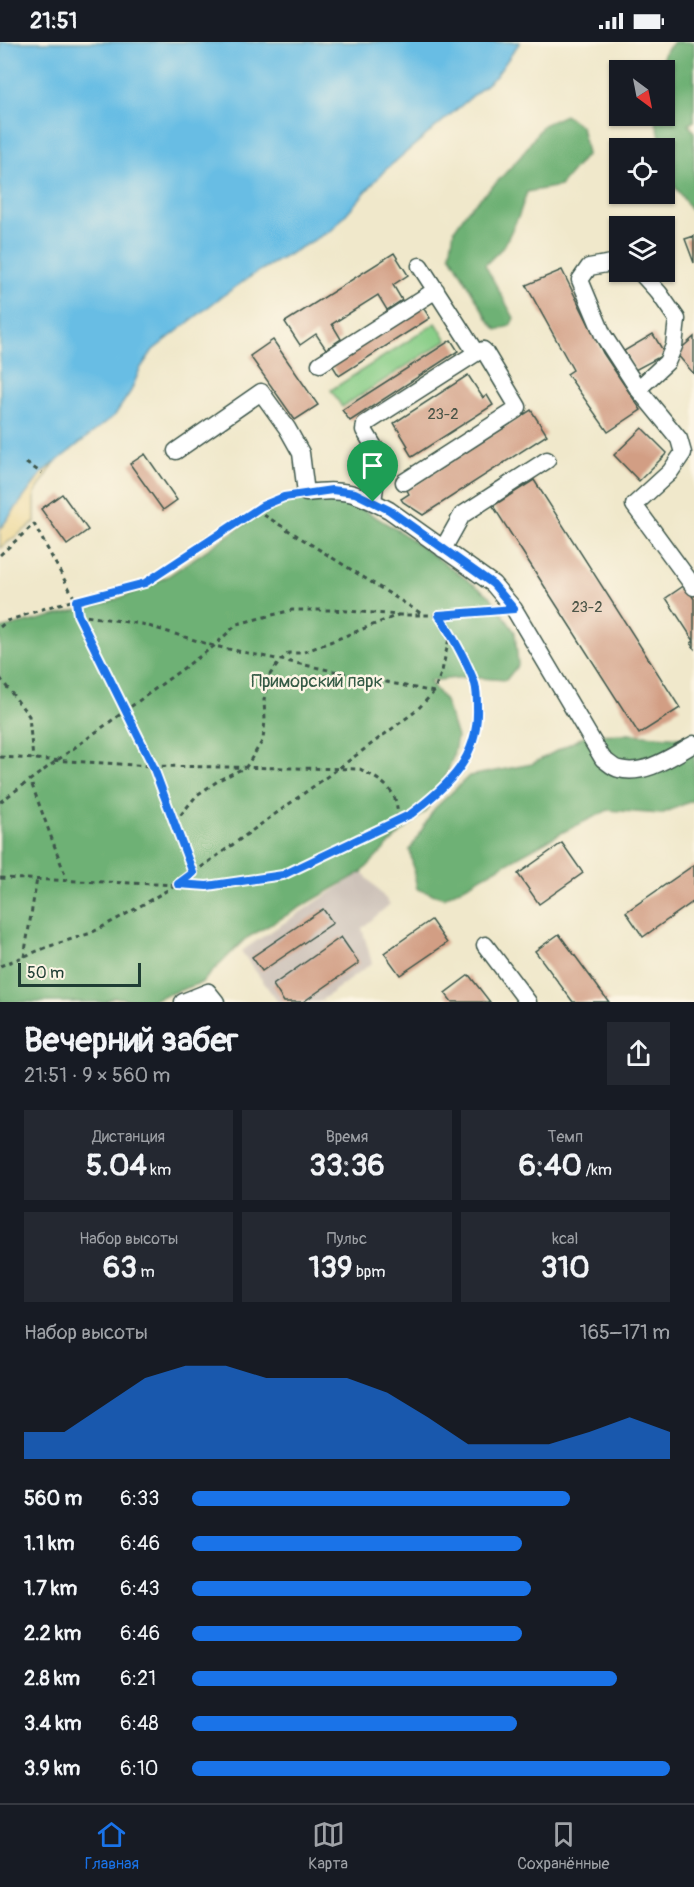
<!DOCTYPE html>
<html lang="ru">
<meta charset="utf-8">
<style>
body{margin:0;font-family:Pangolin,sans-serif;background:#242831;color:#f1f3f6;height:100vh;display:flex;flex-direction:column;font-size:22px;white-space:nowrap}
*{box-sizing:border-box;margin:0}
p{font-size:20px;color:#9ea1a6}
.icon{flex:none;width:33px;height:33px;fill:none;stroke:currentColor;stroke-width:2;stroke-linecap:round;stroke-linejoin:round}
.map{position:relative;height:960px;overflow:hidden}
.side{display:flex;flex-direction:column;background:#171b24;flex:1}
.side>*{flex:none}
.needle{width:39px;rotate:148deg}
.fabs{position:absolute;left:609px;top:18px;display:grid;gap:12px}
.fabs a{display:grid;place-items:center;width:66px;height:66px;border-radius:0px;background:#171b24;box-shadow:0 2px 4px #0004;font-size:30px}
.scale{position:absolute;left:18px;bottom:15px;width:123px;box-sizing:border-box;padding-left:6px;border:3px solid #1f3d34;border-top:0;font-size:16px;line-height:21px;white-space:nowrap;color:#1f3d34;-webkit-text-stroke:4px #fcf5e5;paint-order:stroke}
.pin{position:absolute;display:grid;place-items:center;width:51px;height:51px;color:#fff;margin:-62px -26px;border-radius:50% 50% 50% 0;rotate:-45deg;box-shadow:0 0 6px #0007}
.pin .icon{rotate:45deg}
.round{display:grid;place-items:center;flex:none;width:63px;height:63px;border-radius:0px;background:#242831}
.summary{display:flex;align-items:center;justify-content:space-between;height:102px;padding:0 24px}
h1{font-size:33px;font-weight:700;line-height:45px}
.stats{display:grid;grid-template-columns:repeat(3,1fr);gap:9px;height:102px;padding:6px 24px}
.stats div{display:grid;align-content:center;border-radius:0px;background:#242831;text-align:center}
.stats b{font-size:30px;font-weight:700}
.stats small{font-size:16px;font-weight:400}
.stats p{font-size:16px}
.chart{height:168px;padding:12px 24px}
.chart p{display:flex;justify-content:space-between}
.chart svg{width:100%;height:108px;margin-top:6px;fill:#1a73e8;opacity:.7}
ul{padding:0 24px;list-style:none;font-size:20px}
li{display:grid;grid-template-columns:96px 72px 1fr;align-items:center;height:45px}
li i{height:15px;border-radius:8px;background:#1a73e8}
.status{display:flex;justify-content:space-between;align-items:center;height:42px;padding:0 30px;background:#171b24;direction:ltr}
.status svg{height:16px;fill:currentColor}
.tabs{display:flex;justify-content:space-around;align-items:center;height:84px;border-top:2px solid #363941;background:#171b24;font-size:16px;color:#9ea1a6}
.tabs a{display:grid;justify-items:center;gap:3px}
.tabs .current{color:#1a73e8}
.map>svg:first-child{display:block}
</style>
<div class="status"><b>21:51</b><svg viewBox="0 0 49 12"><path d="M0 12V9h3v3zM5 12V6h3v6zM10 12V3h3v9zM15 12V0h3v12zM26 1h20v11H26zM47 4h2v5h-2z"/></svg></div>
<div class="map">
<svg width="694" height="960" viewBox="0 0 694 960">
<rect width="100%" height="100%" fill="#fcf5e5"/>
<filter id="ink" filterUnits="userSpaceOnUse"><feTurbulence type="fractalNoise" baseFrequency=".0167" numOctaves="2"/><feDisplacementMap in="SourceGraphic" scale="12" xChannelSelector="R" yChannelSelector="G"/><feConvolveMatrix kernelMatrix="1 2 1 2 8 2 1 2 1" color-interpolation-filters="sRGB"/></filter>
<filter id="wash" filterUnits="userSpaceOnUse"><feTurbulence type="fractalNoise" baseFrequency=".008" numOctaves="4" result="noise"/><feDisplacementMap in="SourceGraphic" scale="24" xChannelSelector="R" yChannelSelector="G"/><feGaussianBlur stdDeviation="1.35" result="paint"/><feColorMatrix in="noise" values="0 0 0 0 0 0 0 0 0 0 0 0 0 0 0 0 0 1.4 0 .05"/><feComposite in="paint" operator="in"/></filter>
<g filter="url(#wash)">
<rect width="100%" height="100%" fill="#f0e8cb"/>
<path fill="#cdc2b9" d="M362 830 390 862 362 886 372 921 319 960H278L241 909Z"/>
<path fill="#89ce88" stroke="#54865e" stroke-width="1.5" d="M436 281 447 298 342 365 331 348Z"/>
<path fill="#6eb174" stroke="#467754" stroke-width="1.5" d="M674 0H694V79L689 82 694 91V172L675 145 654 74H664V28H658L665 10Z
M565 73 581 84 587 112 560 144 527 150 519 173 504 204 485 223 514 276 510 284 497 288 489 279 450 212 454 188 468 168 497 140 521 114 543 83Z
M310 455 335 459 362 467 399 489 490 554 515 590 518 623 506 638 466 635 429 639 445 659 457 695 453 715 442 744 425 770 395 796 362 830 245 897 201 941 146 960 114 955 104 960H0V587L106 561 143 547 168 534 257 474 287 458Z
M631 692 694 697V758L661 772 608 768 561 791 444 856 417 847 410 808 434 767 469 734 532 722 586 693Z"/>
<path fill="#eeda9e" stroke="#868c69" stroke-width="1.5" d="M54 422 35 451V480L0 506V487L42 431Z"/>
<path fill="#67bde4" stroke="#437d8c" stroke-width="1.5" d="M0 0H520L496 34 384 129 332 188 256 231 221 255 153 308 140 327 131 349 115 373 42 431 0 487Z"/>
<g id="blocks">
<path fill="#d29e84" d="M694 194V221L685 197Z
M394 211 408 233 393 243 402 258 387 268 378 253 332 282 341 297 326 307 316 292 300 303 285 280Z
M562 228 603 311 641 368 608 390 567 332 573 328 526 243Z
M422 264 430 276 339 334 331 321Z
M653 292 665 312 635 328 624 309Z
M694 295V332L676 311Z
M273 298 318 363 295 378 250 314Z
M451 298 458 309 350 379 342 368Z
M468 333 483 356 487 353 493 363 412 415 406 405 408 404 394 381Z
M531 368 547 393 423 473 403 460 401 457 409 452 407 448Z
M642 386 667 411 639 439 614 413Z
M145 412 177 458 163 468 130 422Z
M534 438 680 666 639 692 493 464Z
M62 452 88 488 67 503 41 467Z
M685 543 694 557V606L691 601 694 599 666 556Z
M562 801 583 831 539 862 518 832Z
M694 823V859L643 895 626 870Z
M323 867 333 881 262 929 252 915Z
M431 878 447 901 400 933 384 911Z
M559 892 609 960H573L535 909Z
M341 895 359 921 303 960H284L273 943Z
M469 933 490 960H452L445 951Z"/>
</g>
</g>
<g filter="url(#ink)">
<use href="#blocks" fill-opacity="0" stroke="#3e574b" stroke-width="1.5"/>
<g fill="none" stroke-linecap="round" stroke-linejoin="round">
<g stroke="#3e574b" stroke-width="19">
<path id="minor" d="M620 223 612 221 589 225 580 238 603 293 638 347 679 397 683 411 670 430 634 463 694 545
M320 322 436 248
M638 347 667 320 674 304 677 277 659 251 640 230
M176 409 261 350 287 386 301 411 306 451C343 446 355 450 389 468L493 542 514 567 603 717C608 720 613 726 619 727 645 734 672 714 694 702
M404 440 516 368 518 365 485 310 483 308 476 311
M373 460 379 413 364 388 365 382 476 311 420 224
M443 507 462 473 547 418
M485 903 528 960
M183 960 208 950 216 960"/>
</g>
<path stroke="#3e574b" stroke-width="3" stroke-dasharray="4.5 4.5" stroke-linecap="butt" d="M26 421 42 431
M256 468 422 572
M0 513 34 482 76 559 78 573 153 724 193 830
M78 573 142 582 214 604 434 650
M0 585 7 579 55 563 145 541 262 464 292 453
M0 636 29 674 33 717
M0 715 153 724 360 727C383 740 400 748 397 778
M32 743 67 838
M0 760 214 604 237 582 292 568H334L400 573H439L494 569
M175 780 197 753 221 737 246 725 263 698 265 678 264 658 268 635 281 618 289 611H302L398 573
M0 836 207 844 283 833 411 772C449 743 479 716 477 665 477 657 477 649 475 642 466 617 453 595 439 573
M24 915 37 837
M0 924 50 904 91 891 128 871 178 842 339 726 416 669 434 650 442 629 450 592"/>
<use href="#minor" stroke="#fff" stroke-width="16"/>
</g>
</g>
<g fill="none" stroke-linecap="round" stroke-linejoin="round" filter="url(#ink)">
<g stroke="#fff" stroke-width="12">
<path id="route" d="M332 448 355 451 389 468 493 542 514 567 439 573C453 595 466 617 475 642 477 649 477 657 477 665 479 716 449 743 411 772L283 833 207 844 178 842 193 831 153 724 78 573 76 559 145 541 262 464 284 455Z"/>
</g>
<use href="#route" stroke="#1a73e8" stroke-width="8"/>
</g>
<g text-anchor="middle" stroke-width="5" stroke-linejoin="round" paint-order="stroke">
<g font-size="15" fill="#4c5548">
<text x="443" y="377">23-2</text>
<text x="587" y="570">23-2</text>
</g>
<g font-size="18" fill="#345a45" stroke="#fcf5e5">
<text x="317" y="645">Приморский парк</text>
</g>
</g>
</svg>
<div class="fabs">
<a><svg class="needle" viewBox="-14 -14 28 28"><path d="M0-13l5 13h-10z" fill="#e53935"/><path d="M0 13l5-13h-10z" fill="#9ea1a6"/></svg></a>
<a><svg class="icon" aria-label="locate" viewBox="0 0 24 24"><circle cx="12" cy="12" r="6"/><path d="M12 2v4M12 18v4M2 12h4M18 12h4"/></svg></a>
<a><svg class="icon" aria-label="layers" viewBox="0 0 24 24"><path d="M12 4l9 5-9 5-9-5zM3 14l9 5 9-5"/></svg></a>
</div>
<div class="scale">50 m</div>
<div class="pin" style="left:373px;top:460px;background:#1e9e55"><svg class="icon" aria-label="arrive" viewBox="0 0 24 24"><path d="M6 21V4h12l-3 4 3 4H6"/></svg></div>
</div>
<section class="side">
<div class="summary"><div><h1>Вечерний забег</h1><p>21:51 · 9 × 560 m</p></div><a class="round"><svg class="icon" aria-label="share" viewBox="0 0 24 24"><path d="M12 15V3M7 8l5-5 5 5M5 13v7h14v-7"/></svg></a></div>
<div class="stats">
<div><p>Дистанция</p><b>5.04<small> km</small></b></div>
<div><p>Время</p><b>33:36</b></div>
<div><p>Темп</p><b>6:40<small> /km</small></b></div>
</div>
<div class="stats">
<div><p>Набор высоты</p><b>63<small> m</small></b></div>
<div><p>Пульс</p><b>139<small> bpm</small></b></div>
<div><p>kcal</p><b>310</b></div>
</div>
<div class="chart"><p><span>Набор высоты</span>165–171 m</p>
<svg viewBox="0 0 160 44" preserveAspectRatio="none"><path d="M0 44V33L10 33L20 22L30 11L40 6L50 6L60 11L70 11L80 11L90 17L100 27L110 38L120 38L130 38L140 33L150 27L160 33V44z"/></svg>
</div>
<ul>
<li><b>560 m</b>6:33<i style="width:79%"></i></li>
<li><b>1.1 km</b>6:46<i style="width:69%"></i></li>
<li><b>1.7 km</b>6:43<i style="width:71%"></i></li>
<li><b>2.2 km</b>6:46<i style="width:69%"></i></li>
<li><b>2.8 km</b>6:21<i style="width:89%"></i></li>
<li><b>3.4 km</b>6:48<i style="width:68%"></i></li>
<li><b>3.9 km</b>6:10<i style="width:100%"></i></li>
</ul>
</section>
<nav class="tabs">
<a class="current"><svg class="icon" aria-label="home" viewBox="0 0 24 24"><path d="M3 11l9-7 9 7M6 9v11h12V9"/></svg>Главная</a>
<a><svg class="icon" aria-label="map" viewBox="0 0 24 24"><path d="M3 6l6-2 6 2 6-2v14l-6 2-6-2-6 2zM9 4v14M15 6v14"/></svg>Карта</a>
<a><svg class="icon" aria-label="saved" viewBox="0 0 24 24"><path d="M7 4h10v16l-5-4-5 4z"/></svg>Сохранённые</a>
</nav>
